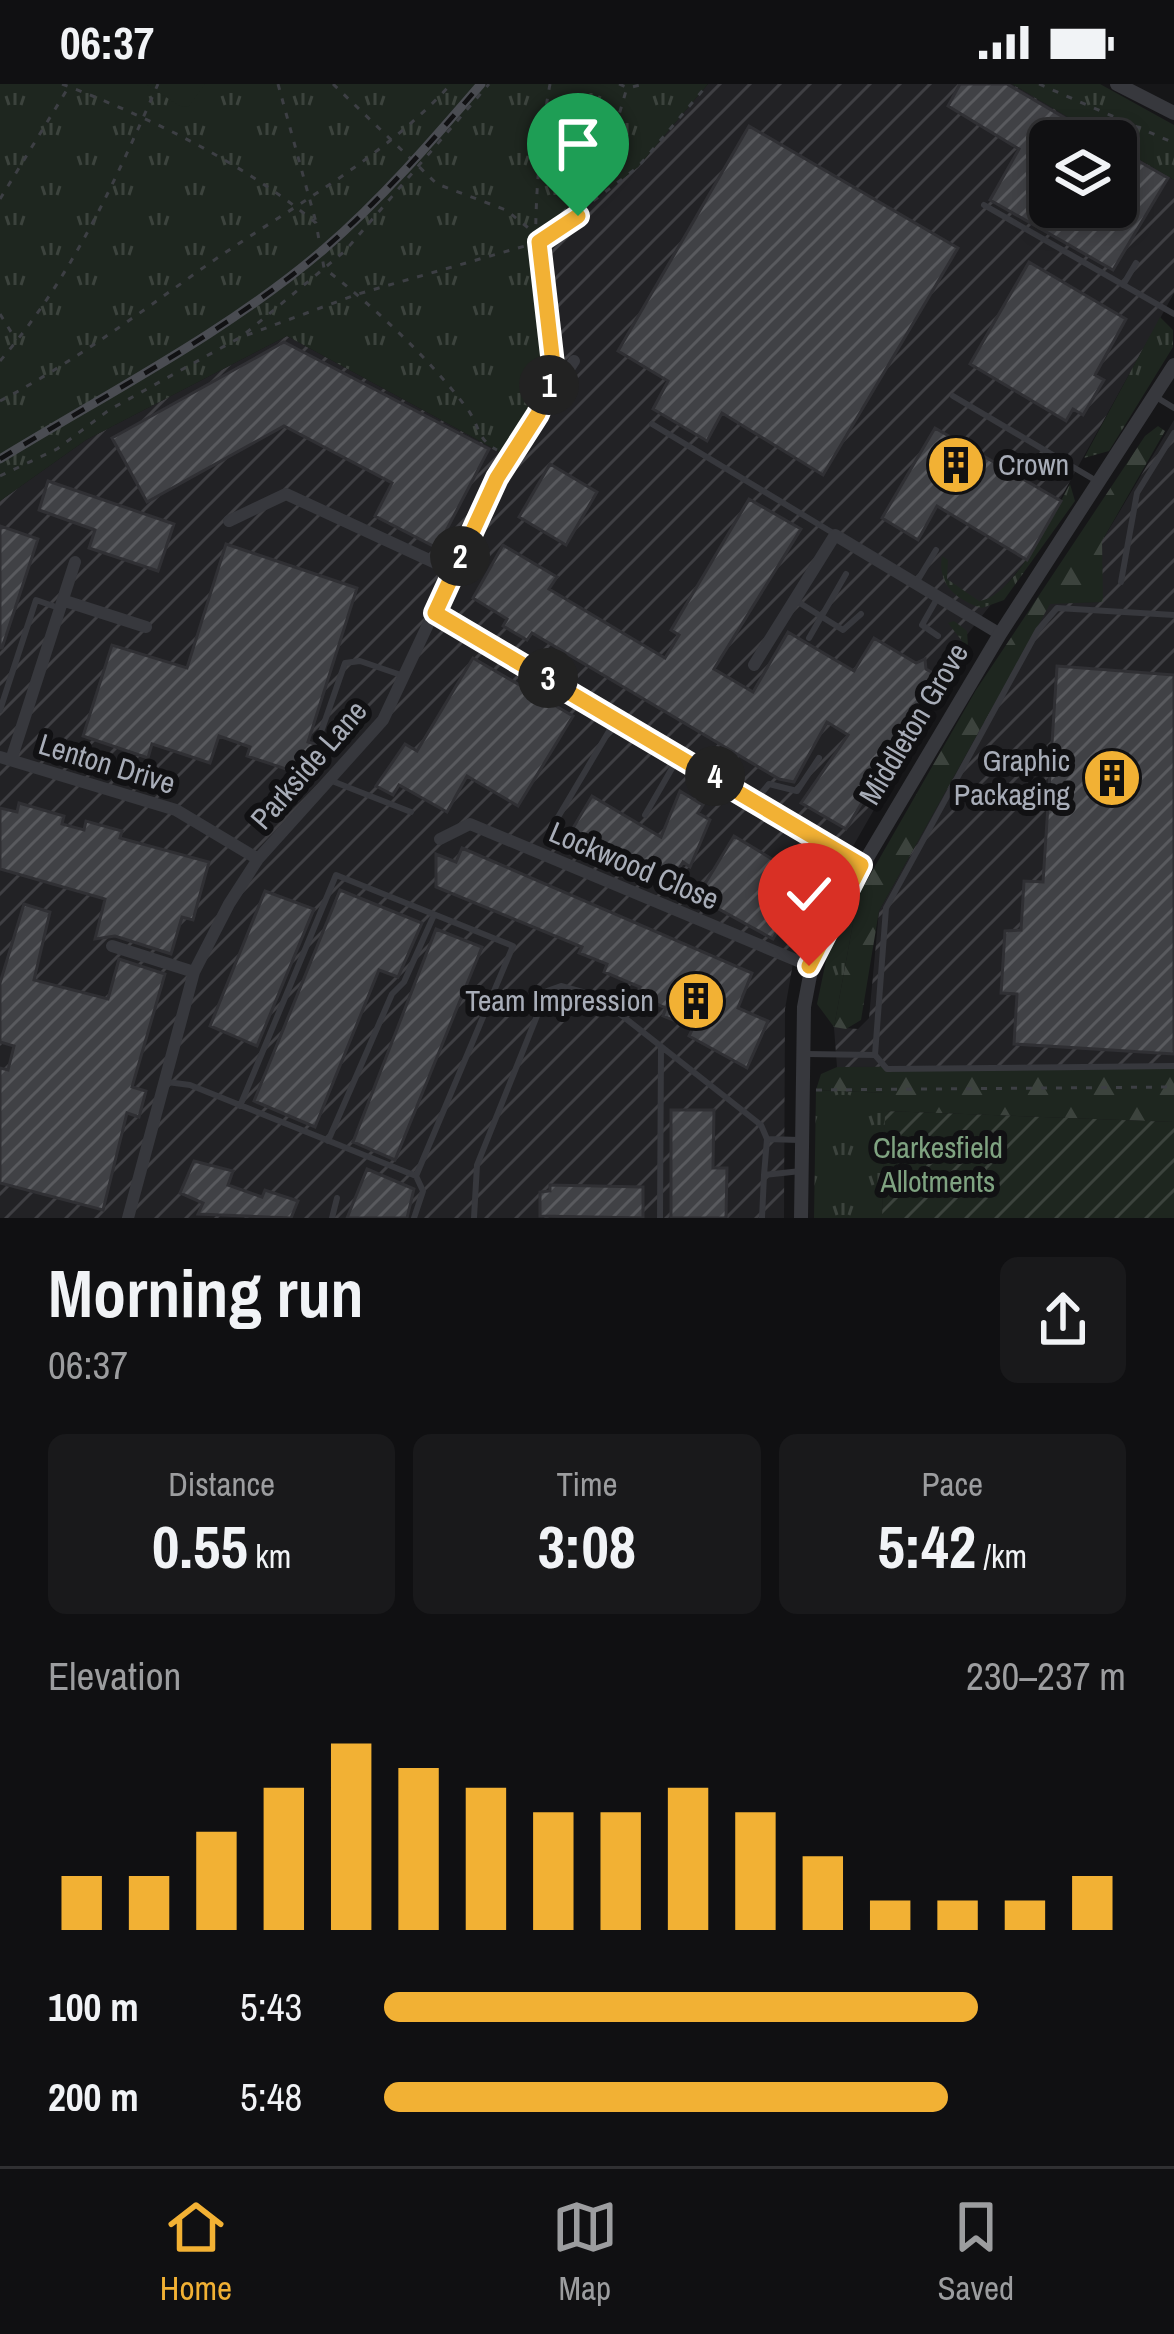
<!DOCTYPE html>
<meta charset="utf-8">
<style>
body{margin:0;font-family:"Archivo Narrow",sans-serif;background:#19191b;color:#f1f3f6;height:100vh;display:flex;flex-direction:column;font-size:45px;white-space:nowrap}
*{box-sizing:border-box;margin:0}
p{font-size:39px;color:#9c9d9f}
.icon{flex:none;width:66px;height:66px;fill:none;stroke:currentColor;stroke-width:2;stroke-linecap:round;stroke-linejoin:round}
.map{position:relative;height:1134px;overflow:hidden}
.drawer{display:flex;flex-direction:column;background:#101012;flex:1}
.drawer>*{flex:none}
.controls{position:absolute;left:1029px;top:36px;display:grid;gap:24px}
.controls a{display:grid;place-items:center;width:108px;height:108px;border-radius:18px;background:#101012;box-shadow:0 6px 18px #0003,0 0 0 3px #303032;font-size:60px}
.pin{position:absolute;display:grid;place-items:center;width:102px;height:102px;color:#fff;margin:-123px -51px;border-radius:50% 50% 50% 0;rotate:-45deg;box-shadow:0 0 12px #0007}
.pin .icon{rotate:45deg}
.km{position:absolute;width:60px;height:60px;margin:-30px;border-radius:50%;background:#222;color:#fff;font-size:33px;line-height:60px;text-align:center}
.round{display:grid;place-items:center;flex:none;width:126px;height:126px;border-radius:18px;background:#19191b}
.summary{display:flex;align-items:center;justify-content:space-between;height:204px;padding:0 48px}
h1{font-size:66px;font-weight:700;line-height:90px}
.stats{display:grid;grid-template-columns:repeat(3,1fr);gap:18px;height:204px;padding:12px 48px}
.stats div{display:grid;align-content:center;border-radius:18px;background:#19191b;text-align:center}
.stats b{font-size:60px;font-weight:700}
.stats small{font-size:33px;font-weight:400}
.stats p{font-size:33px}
.chart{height:336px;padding:24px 48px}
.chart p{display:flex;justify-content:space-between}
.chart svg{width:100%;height:216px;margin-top:12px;stroke:#f2b134;stroke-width:6}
ul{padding:0 48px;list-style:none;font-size:39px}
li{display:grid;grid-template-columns:192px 144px 1fr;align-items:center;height:90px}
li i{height:30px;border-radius:15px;background:#f2b134}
.status{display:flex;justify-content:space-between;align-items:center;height:84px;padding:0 60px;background:#101012;direction:ltr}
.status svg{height:33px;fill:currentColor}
.tabs{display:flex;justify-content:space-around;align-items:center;height:168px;border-top:3px solid #303032;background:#101012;font-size:33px;color:#9c9d9f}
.tabs a{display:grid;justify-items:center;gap:6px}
.tabs .active{color:#f2b134}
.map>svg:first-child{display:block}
</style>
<div class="status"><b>06:37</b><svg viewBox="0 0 49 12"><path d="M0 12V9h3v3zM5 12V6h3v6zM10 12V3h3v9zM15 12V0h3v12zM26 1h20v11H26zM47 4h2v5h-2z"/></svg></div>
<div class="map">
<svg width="1174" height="1134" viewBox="0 0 1174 1134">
<defs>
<pattern id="industrial-furrows" width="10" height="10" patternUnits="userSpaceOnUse" patternTransform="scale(3)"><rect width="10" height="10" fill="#222225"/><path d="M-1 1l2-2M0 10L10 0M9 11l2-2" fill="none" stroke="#3f3f43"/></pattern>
<pattern id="grass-tufts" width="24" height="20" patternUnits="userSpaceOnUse" patternTransform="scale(3)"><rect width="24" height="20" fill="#1e261f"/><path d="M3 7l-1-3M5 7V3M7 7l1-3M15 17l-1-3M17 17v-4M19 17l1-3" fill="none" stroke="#3c433d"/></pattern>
<pattern id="forest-firs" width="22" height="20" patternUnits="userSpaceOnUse" patternTransform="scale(3)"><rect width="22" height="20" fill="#1e261f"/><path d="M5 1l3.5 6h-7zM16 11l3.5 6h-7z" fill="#3c433d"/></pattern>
<pattern id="garden-furrows" width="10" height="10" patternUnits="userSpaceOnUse" patternTransform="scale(3)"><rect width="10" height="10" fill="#1e261f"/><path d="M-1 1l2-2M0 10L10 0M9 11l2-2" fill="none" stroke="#3c433d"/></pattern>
<pattern id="building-hatch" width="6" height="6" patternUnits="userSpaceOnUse" patternTransform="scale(3)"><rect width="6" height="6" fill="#404145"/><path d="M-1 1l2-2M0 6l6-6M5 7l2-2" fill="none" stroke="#595a5e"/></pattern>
</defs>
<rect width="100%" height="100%" fill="#161618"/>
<path fill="url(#industrial-furrows)" d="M708 0H1012L1109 57H1050V123H1116V61L1174 96V209L1027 475 962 557 890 674 900 680 796 862 785 925 784 1134H0V417L86 356 287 252 509 373 554 289 539 158 638 83Z
M1174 336V982L837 983 834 943 858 945 869 934 879 827 1050 519 1102 518V457Z"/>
<path fill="url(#grass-tufts)" d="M0 0H708L638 83 539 158 554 289 538 330 509 373 287 252 86 356 0 417Z
M1012 0H1100L1174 41V96Z
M1160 233 1173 246V263L1109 367 1084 374Z
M1070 400 1075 417 1004 516 982 524C957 516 937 501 942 472L948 476 947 495 979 517C1013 514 1054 429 1070 400Z
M954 537 967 547 968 562 900 680 890 675 962 557 948 539Z
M858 812 834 943 817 920 828 867Z
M816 1006 886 1009 882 1134H814Z"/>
<path fill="url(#forest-firs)" d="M1158 342 1165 347 1102 457 1103 518 1050 520 879 827 861 936 846 945 834 943 858 812 976 606 1145 352Z
M1174 982V1038L885 1027V1009L816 1006 821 990 837 983Z"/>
<path fill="url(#garden-furrows)" d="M885 1027 1174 1038V1134H882Z"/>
<path fill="#1e261f" d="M146 0H205L189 22 181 23Z"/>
<path fill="url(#building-hatch)" stroke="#303034" stroke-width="3" d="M960 0H1007L1104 57H1050V123H1116V64L1168 94 1113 186 990 116 1019 65 948 22Z
M749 42 958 164 823 391 722 329 707 357 653 325 668 297 618 267Z
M1029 178 1126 235 1095 291 1104 296 1083 331 1073 325 1066 337 970 280Z
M284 258 489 365 437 464 375 432 392 399 284 342 147 418 112 354Z
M935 344 1061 417 1027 476 937 422 918 456 882 434Z
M550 380 597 408 566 461 519 433Z
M48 397 174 440 158 487 89 464 95 446 39 426Z
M749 415 801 445 714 585 753 608 788 548 854 587 874 554 916 579 925 575 926 585 939 592 846 745 801 719 848 651 827 638 794 698 779 695 532 549 527 556 503 542 507 535 473 514 503 461 557 493 549 505 665 574 679 551 671 546Z
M0 442 38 455 2 564H0Z
M226 460 357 504 308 658 318 661 307 692 247 672 250 663 219 652 210 679 152 660 148 674 83 652 112 561 187 584Z
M473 574 573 632 518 722 467 692 447 728 399 701 393 711 376 702 405 660 417 667Z
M1057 582 1174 591V970L1014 960 1017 910 1001 909 1005 847 1021 846 1024 797 1043 798Z
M680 707 703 721 698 729 710 736 690 783 683 778 672 797 637 775 626 794 563 761 592 712 661 753Z
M19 719 64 732 62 740 84 746 86 737 122 747 120 754 209 778 193 836 182 833 171 870 115 852 95 855 105 815 0 785V724L17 728Z
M734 752 807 796 773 855 697 813Z
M462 764 752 889 738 924 768 937 747 984 689 952 693 944 663 932 666 924 636 911 640 903 604 888 607 880 579 869 582 863 436 803V770L456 778Z
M340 806 422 839 398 893 379 886 315 1043 254 1017Z
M265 807 314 825 257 962 210 942Z
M24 820 50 828 34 896 108 915 119 875 165 890 132 1003 146 1007 139 1033 127 1029 103 1126 0 1099V984L8 986 14 962 0 958V899Z
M436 845 482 863 395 1076 353 1058Z
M671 1026H714L713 1084H727L726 1134H671Z
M194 1077 233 1087 228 1101 262 1113 265 1106 298 1117 291 1134 198 1130 203 1119 180 1109Z
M367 1085 414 1105 407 1134H347Z
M550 1101 643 1103V1134L540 1132V1108L550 1107Z"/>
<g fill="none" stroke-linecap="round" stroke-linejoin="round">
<path stroke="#3d3f44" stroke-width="3" stroke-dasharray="6 9" stroke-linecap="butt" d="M62 0C151 34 242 78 316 139L324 184C374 223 427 272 466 323 480 341 476 355 497 366
M278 0 317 142
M333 0 437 100 506 126 536 150
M550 0C535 81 526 205 553 284
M619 0 628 4 644 0
M1039 0 1174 59
M0 115 68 4
M541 151 602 89 628 0
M0 230 16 256
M246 249 345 167 489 0
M0 277C72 193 114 100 158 0
M0 317C72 279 134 233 200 186 286 125 379 79 451 0
M0 392 57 365 109 326 239 254 358 210 539 158 638 83 708 0
M816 1006 1174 1003"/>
<path stroke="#37383d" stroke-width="6" d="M984 121 1174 230
M1123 201 1136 179
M953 312 1100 399
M1156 313 1174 324
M652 340 833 449
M1121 498 1137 409 1174 349
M916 499 936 466
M795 516 843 546 861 530
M1174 531 1057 524 1038 546 886 824 875 971 887 985 1174 982
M938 552 922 541 938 513
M809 554 846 490
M0 626 36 516 59 524
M320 651 345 579 360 577 401 591
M332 697 411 728
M755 717 769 700 797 707 819 674
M645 731 678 674
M551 745 615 637
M807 970 875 971
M167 998 190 1001 416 1092 423 1107 414 1134
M240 1022 336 791 513 862 416 1092
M328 1057 392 910 404 898 434 831
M764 1091 767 1055
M332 1134 337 1114
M474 1134 477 1081 547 907 561 902 597 912 761 1041 767 1055 799 1056
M660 1134 661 964
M762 1134 764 1091 801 1087"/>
<path stroke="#37383d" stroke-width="12" d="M229 437 286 410 453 487
M65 517 146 543
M435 528 861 781
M754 581 835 451 1000 550
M0 673 176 726 258 775
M11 676 75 478
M440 755 470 740 810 882
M112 862 194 888
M128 1134 194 888 229 820 258 775 383 636 497 394 574 277"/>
<path stroke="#37383d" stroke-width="14" d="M1117 0 1174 29
M801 1134 804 923 816 860 1000 550 1174 281"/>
<g stroke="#4a4c52" stroke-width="9">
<path id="rail" d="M0 375C108 309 227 248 323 166 381 116 431 58 481 0"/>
</g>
<use href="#rail" stroke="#111113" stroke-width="4.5" stroke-dasharray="14" stroke-linecap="butt"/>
</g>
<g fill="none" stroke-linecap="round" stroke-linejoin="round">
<g stroke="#fff" stroke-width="24">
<path id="route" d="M578 132 539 158 554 289 538 330 497 394 435 529 861 781 809 882"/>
</g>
<use href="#route" stroke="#f2b134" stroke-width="15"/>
</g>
<defs>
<g id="building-disc" transform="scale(3)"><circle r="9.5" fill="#f2b134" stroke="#111113"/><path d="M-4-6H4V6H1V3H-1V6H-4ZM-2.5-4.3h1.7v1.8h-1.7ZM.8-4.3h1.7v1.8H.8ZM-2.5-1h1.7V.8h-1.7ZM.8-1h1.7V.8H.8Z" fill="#111"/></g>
</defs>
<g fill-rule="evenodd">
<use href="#building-disc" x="956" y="381"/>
<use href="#building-disc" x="1112" y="694"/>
<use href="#building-disc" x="696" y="917"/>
</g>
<g text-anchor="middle" stroke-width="12" stroke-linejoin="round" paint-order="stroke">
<g font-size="30" fill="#a8adb8" stroke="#111113" text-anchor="end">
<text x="998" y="391" text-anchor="start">Crown</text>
<text x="1070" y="687">Graphic<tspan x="1070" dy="34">Packaging</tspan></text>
<text x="654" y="927">Team Impression</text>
</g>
<g font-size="30" fill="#a8adb8" stroke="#111113">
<text transform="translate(914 640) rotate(-59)" y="10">Middleton Grove</text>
<text transform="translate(107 680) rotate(17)" y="10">Lenton Drive</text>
<text transform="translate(309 681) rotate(-49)" y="10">Parkside Lane</text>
<text transform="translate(634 782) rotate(23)" y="10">Lockwood Close</text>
</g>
<g font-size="30" fill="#7fa381" stroke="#111113">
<text x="938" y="1074">Clarkesfield<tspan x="938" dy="34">Allotments</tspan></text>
</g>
</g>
</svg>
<div class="controls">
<a><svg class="icon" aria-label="layers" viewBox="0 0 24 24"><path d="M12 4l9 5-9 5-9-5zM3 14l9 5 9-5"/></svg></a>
</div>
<div class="pin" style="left:578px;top:132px;background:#1e9e55"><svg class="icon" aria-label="arrive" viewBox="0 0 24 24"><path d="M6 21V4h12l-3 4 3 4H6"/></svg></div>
<div class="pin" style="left:809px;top:882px;background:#d93025"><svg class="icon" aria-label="check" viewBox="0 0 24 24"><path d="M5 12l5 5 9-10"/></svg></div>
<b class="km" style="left:549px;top:301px">1</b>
<b class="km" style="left:460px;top:472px">2</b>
<b class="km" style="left:548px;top:594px">3</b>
<b class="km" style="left:715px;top:692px">4</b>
</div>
<section class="drawer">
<div class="summary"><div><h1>Morning run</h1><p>06:37</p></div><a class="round"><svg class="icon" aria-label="share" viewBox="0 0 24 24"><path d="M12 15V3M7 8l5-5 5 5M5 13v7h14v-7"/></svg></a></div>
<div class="stats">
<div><p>Distance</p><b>0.55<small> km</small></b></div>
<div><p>Time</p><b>3:08</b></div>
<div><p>Pace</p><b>5:42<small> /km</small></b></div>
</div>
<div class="chart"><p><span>Elevation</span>230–237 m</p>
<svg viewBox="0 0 160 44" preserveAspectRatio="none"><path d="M5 44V33M15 44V33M25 44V24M35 44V15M45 44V6M55 44V11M65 44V15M75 44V20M85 44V20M95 44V15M105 44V20M115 44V29M125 44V38M135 44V38M145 44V38M155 44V33"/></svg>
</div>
<ul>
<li><b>100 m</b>5:43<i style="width:80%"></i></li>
<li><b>200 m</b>5:48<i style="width:76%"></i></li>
</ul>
</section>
<nav class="tabs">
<a class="active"><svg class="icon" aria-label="home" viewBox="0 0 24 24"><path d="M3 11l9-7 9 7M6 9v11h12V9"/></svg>Home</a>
<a><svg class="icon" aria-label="map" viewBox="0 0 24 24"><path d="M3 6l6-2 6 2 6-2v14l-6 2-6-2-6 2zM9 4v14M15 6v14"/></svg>Map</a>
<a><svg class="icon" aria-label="saved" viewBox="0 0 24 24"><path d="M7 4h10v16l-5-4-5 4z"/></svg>Saved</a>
</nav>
